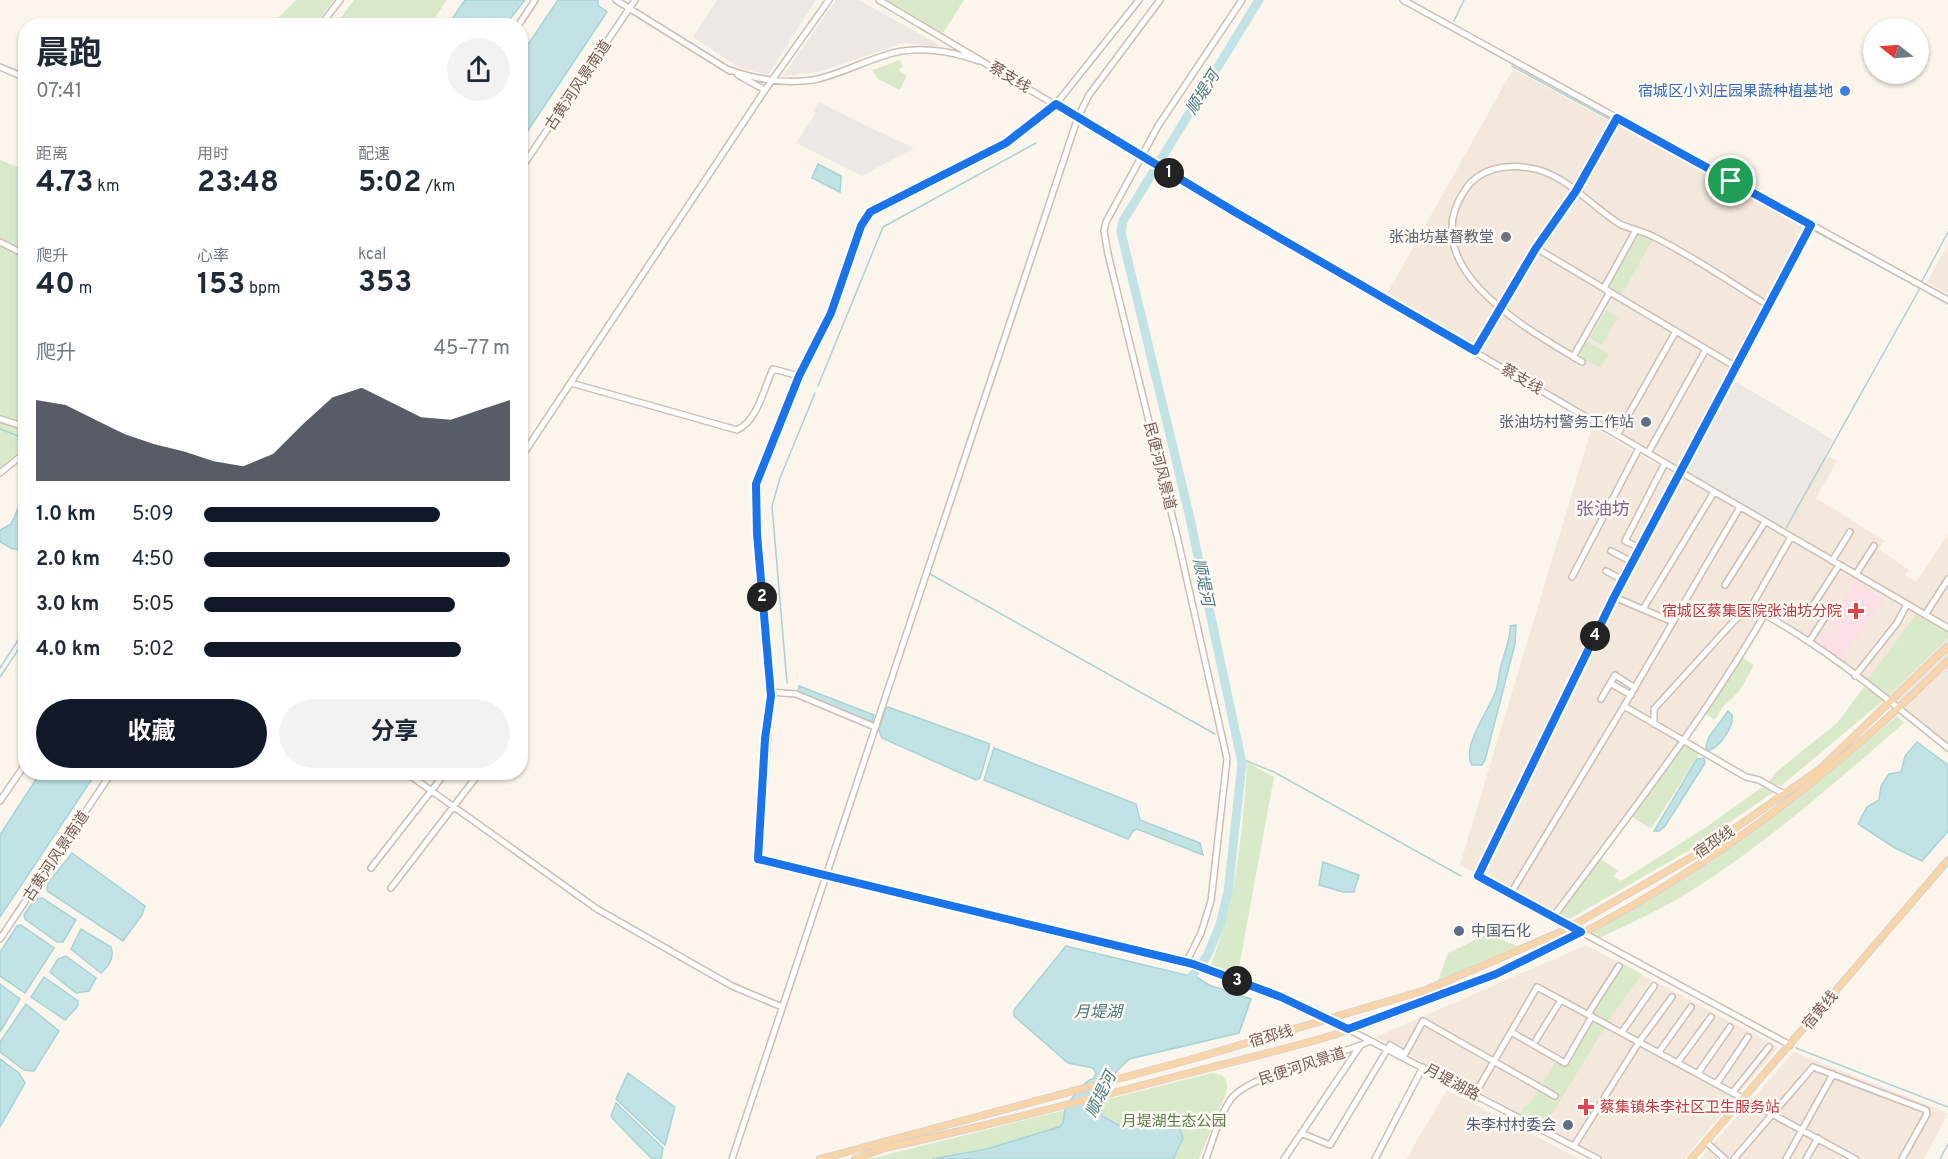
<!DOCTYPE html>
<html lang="zh">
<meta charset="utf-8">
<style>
body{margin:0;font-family:Overpass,"Noto Sans SC",sans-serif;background:#f2f2f3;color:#1f2937;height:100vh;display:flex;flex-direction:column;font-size:22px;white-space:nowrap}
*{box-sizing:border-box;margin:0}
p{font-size:20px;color:#747a83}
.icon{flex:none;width:33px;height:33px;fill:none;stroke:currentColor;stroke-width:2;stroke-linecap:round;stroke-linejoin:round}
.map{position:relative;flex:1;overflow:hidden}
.panel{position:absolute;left:18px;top:18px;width:510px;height:762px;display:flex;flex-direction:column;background:#fff;border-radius:24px;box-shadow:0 2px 4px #0004}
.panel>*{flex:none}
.needle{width:39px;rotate:287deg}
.fabs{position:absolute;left:1863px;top:18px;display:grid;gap:12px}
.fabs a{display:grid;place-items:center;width:66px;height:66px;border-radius:50%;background:#fff;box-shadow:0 2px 4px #0004;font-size:30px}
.pin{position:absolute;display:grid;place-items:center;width:51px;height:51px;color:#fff;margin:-26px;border:3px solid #fff;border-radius:50%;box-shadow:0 2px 6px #0007}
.km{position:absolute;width:30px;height:30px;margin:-15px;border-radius:50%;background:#222;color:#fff;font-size:16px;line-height:30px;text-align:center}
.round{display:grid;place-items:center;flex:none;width:63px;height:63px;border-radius:32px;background:#f2f2f3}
.summary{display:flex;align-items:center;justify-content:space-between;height:102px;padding:0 18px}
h1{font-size:33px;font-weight:700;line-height:45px}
.stats{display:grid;grid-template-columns:repeat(3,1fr);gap:9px;height:102px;padding:6px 18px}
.stats div{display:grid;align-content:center}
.stats b{font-size:30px;font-weight:700}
.stats small{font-size:16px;font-weight:400}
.stats p{font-size:16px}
.chart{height:168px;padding:12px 18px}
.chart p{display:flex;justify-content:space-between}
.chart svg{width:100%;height:108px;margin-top:6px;fill:#111827;opacity:.7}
.primary-button{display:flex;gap:12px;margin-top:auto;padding:12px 18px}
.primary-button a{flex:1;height:69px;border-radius:36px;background:#111827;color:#fff;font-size:24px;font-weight:700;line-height:69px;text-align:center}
.primary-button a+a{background:#f2f2f3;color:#1f2937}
ul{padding:0 18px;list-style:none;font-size:20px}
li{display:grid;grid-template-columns:96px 72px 1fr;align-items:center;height:45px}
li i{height:15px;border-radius:8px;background:#111827}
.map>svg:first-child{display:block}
</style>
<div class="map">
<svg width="1948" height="1159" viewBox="0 0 1948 1159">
<rect width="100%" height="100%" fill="#fcf5ec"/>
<path fill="#f4e7db" d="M1513 69 1813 231 1681 467 1383 301Z
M1948 244V294L1927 282Z
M1736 382 1833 440 1825 454 1837 461 1816 498 1885 541 1879 549 1909 570 1905 575 1916 582 1948 534V745L1780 617 1764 611 1707 705 1553 913 1460 865 1592 427 1682 479Z
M1586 945 1778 1047 1684 1159H1605L1376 1037Z
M1794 1052 1948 1113 1924 1159H1700Z
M1447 1090 1580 1159H1406Z"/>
<path fill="#eee8e4" d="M717 0H816L768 75 740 68 693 37Z
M836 0H859L943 47 903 43 819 72 783 76Z
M819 102 873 129 914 148 862 176 796 143 816 113 813 111Z
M1736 382 1833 440 1783 527 1686 471Z"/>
<path fill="#fae0e5" d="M1856 582 1885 600 1839 661 1818 645 1831 626 1827 622Z"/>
<path fill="#d9eaca" d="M296 0H334L314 25H271Z
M354 0H447L430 25H335Z
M887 0H964L943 33Z
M900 60 903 67 899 69 900 72 907 75 900 90 878 79 872 70Z
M0 160 26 170 25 440 16 454 0 467Z
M1638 232 1653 239 1621 296 1608 286Z
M1606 310 1618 317 1602 345 1590 338Z
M1586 341 1609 354 1601 368 1578 355Z
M1917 613 1948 632V638L1888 696 1867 681Z
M1741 657 1754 665 1740 690 1722 708 1715 720 1705 714Z
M1864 687 1884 700 1781 786 1769 782 1775 773 1837 723Z
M1897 716 1904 723C1838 780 1773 838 1700 885 1668 906 1634 922 1599 938L1589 932C1702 874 1801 799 1897 716Z
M1685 743 1701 752 1651 829 1630 815Z
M1247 762 1274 777 1237 978 1210 967C1236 901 1243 833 1247 762Z
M1765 785 1775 791 1688 851 1568 920 1558 914 1599 858 1619 871 1613 876 1621 881 1705 828Z
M1488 934 1517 946 1438 981 1448 953Z
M1623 964 1642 974 1608 1021 1592 1012Z
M1592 1020 1605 1027 1544 1127 1520 1114 1525 1105 1528 1106 1557 1060 1565 1065Z
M1212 1073 1222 1075 1227 1082V1091L1199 1159H870Z"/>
<path fill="#c1e3e6" stroke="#a7d3d7" stroke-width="1.5" d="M465 0H525L505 25H448Z
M558 0H598V5L607 12 521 141V55Z
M818 164 841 176 840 192 812 178Z
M25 493V543L20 549H13L0 542V530L11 524Z
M1516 625 1515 644 1485 760 1482 765H1472C1461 747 1488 712 1495 693 1499 685 1498 675 1501 666 1504 652 1511 640 1510 626Z
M799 686 874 715 872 722 798 693Z
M888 707 990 744 980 778 976 780 882 738 879 730 885 709Z
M1728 711 1732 715C1734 727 1719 748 1708 751L1706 746 1709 737Z
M1917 742 1948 765V831L1922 861 1895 848 1858 824 1867 807 1879 800 1881 786 1889 774 1901 772 1905 756Z
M994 748 1136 804 1140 820 1200 843 1203 855 1137 829 1133 831 1128 839 984 780Z
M1704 758 1705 763 1665 826 1659 831H1654L1697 759Z
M40 773H96L0 917V835Z
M72 853 145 906 142 915 123 941 47 891 48 883Z
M1323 862 1359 875 1354 892H1343L1319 885Z
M42 898 76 920 63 942H57L25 919 24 915 35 899Z
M21 925 54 948 25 993 0 976V952L17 926Z
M81 929 111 947C115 958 109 966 101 973L71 949Z
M1066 946 1198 978 1209 985 1251 999 1239 1033 1129 1059 1110 1078 1101 1106 1102 1116 1120 1126C1139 1126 1160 1116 1179 1126L1183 1138 1173 1159H932L987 1149 1059 1127C1067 1121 1062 1118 1065 1110 1069 1100 1084 1081 1094 1078L1096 1073 1093 1068 1068 1063 1014 1016V1010Z
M66 956 96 978 89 991 76 993 50 972 58 959Z
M44 977 78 1001V1006L65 1020 31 997Z
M0 984 20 999 0 1032Z
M26 1004 59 1031 34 1071 24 1070 0 1052V1042Z
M0 1059 19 1073 25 1083 0 1127Z
M628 1073 675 1107 665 1145 616 1099Z
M616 1103 663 1148 661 1159H652L612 1118 611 1116Z"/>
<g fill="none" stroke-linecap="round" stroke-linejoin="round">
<path stroke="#a7d3d7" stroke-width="1.5" d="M1454 21 1464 0
M1512 66 1806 226
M1922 281 1948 232
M1930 294 1948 304
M818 386 883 227 1036 143
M0 429 26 439
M1786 528 1920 288 1811 229
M930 574 1215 734
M0 668 26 628
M0 677 26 638
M787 683 772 506 780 478 815 393
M1242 759 1274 772 1461 876
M1796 1048 1948 1107
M1940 1159 1948 1144"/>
<path stroke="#c1e3e6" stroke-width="9" d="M1186 984 1207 956 1220 925 1228 892 1242 763 1189 514 1121 232 1123 221 1259 0"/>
<g stroke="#cebdb1" stroke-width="8">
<path id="minor" d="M616 0 730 71
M879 0 1235 212 1948 628
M1139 0 1056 104 1006 143 870 212 861 226 831 313 799 375 756 484 757 534 771 696 758 859 1193 965 1313 1011 1598 1159
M1403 0 1948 300
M320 26 340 0
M518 26 535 0
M0 67 26 78
M727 69C754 79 784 84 813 80 838 75 860 63 883 56 913 45 949 50 979 61
M738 75 765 90
M520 170 635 0
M0 242 26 255
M1536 248 1736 367
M1604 288 1636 230
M1475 351C1520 271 1573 198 1617 118
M1573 357 1610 292
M1582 362C1527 329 1413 267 1465 190 1479 168 1506 164 1530 168 1564 173 1590 205 1618 223 1628 229 1641 230 1652 236 1692 255 1731 283 1769 306
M571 383 737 430C758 421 764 387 773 369L799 376
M0 419 26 427
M1617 435 1676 331
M1648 453 1706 349
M520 459 765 90 829 0
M0 473 22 455 26 449
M1640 548 1625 541 1665 463
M1611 551 1632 562
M1832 561 1850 532
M1606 571 1623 580
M1856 574 1874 546
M1572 577 1639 448
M1725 585 1765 522
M1614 597 1673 622
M1751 607 1791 537
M1643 609 1714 492
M1925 615 1948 579
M1809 642 1827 614 1814 604 1839 565
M1855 676 1897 623 1907 604
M1610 683 1631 695
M770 692 796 694 875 727
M1601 699 1615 675 1635 688
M1624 706 1746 777 1759 780 1784 794
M1654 724V709L1734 621 1751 607C1822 644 1886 698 1948 748
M405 772 597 909 732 986 782 1007
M0 801 26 763
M371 868 446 772
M391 888 480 772
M1511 893 1624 706 1740 507
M1554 916C1627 817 1703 721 1765 614
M0 939 112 772
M1186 963 1201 933 1211 901 1227 759 1178 540 1108 254 1104 231 1106 222 1158 126 1242 0
M1588 1014 1619 966
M1511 1032 1565 1063 1592 1016
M1622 1032 1654 986
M1536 1040 1561 1000
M1790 1045 1478 876 1614 597 1811 225
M1659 1052 1691 1007
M1678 1062 1711 1017
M1698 1073 1730 1027
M1717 1083 1748 1037
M1733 1092 1769 1047
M1475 1094 1537 987 1855 1159
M1301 1133 1330 1145 1390 1045 1405 1054 1423 1021 1555 1096
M1706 1142 1725 1159
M1574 1146 1639 1042 1672 997
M732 1159 1078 117 1089 95 1160 0
M1206 1159C1213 1140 1219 1116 1231 1099 1249 1074 1337 1057 1370 1041
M1284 1159 1360 1046
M1375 1159 1423 1067
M1734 1159 1813 1067 1926 1110 1927 1114 1902 1159
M1786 1159 1833 1074
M1806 1159 1818 1138"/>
</g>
<g stroke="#d9d1ce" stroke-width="8">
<path id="major" d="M820 1159 1196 1058 1426 990 1565 930 1704 850 1820 769 1948 646
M855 1159 885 1148C980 1127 1075 1103 1170 1078 1220 1065 1270 1053 1320 1039 1379 1022 1437 998 1494 975 1662 904 1820 789 1948 660
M1691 1159 1948 860"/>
</g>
<use href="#minor" stroke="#fff" stroke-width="5"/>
<use href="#major" stroke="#f7d5a9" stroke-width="6"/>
</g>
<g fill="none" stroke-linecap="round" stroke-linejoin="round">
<g stroke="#fff" stroke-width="12">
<path id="route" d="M1056 104 1235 212 1475 351 1536 248 1576 191 1617 118 1811 225 1614 597 1478 876 1581 932 1496 974 1348 1029 1281 997 1193 964 758 859 765 739 771 696 757 534 756 484 799 376 831 313 861 226 870 212 1006 143Z"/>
</g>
<use href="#route" stroke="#1a73e8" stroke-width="8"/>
</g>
<circle fill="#3f7fe0" stroke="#fef9f3" stroke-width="2" cx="1845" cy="91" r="6"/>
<circle fill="#6b7280" stroke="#fef9f3" stroke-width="2" cx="1506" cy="237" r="6"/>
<g fill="#5c6f8a" stroke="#fef9f3" stroke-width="2">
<circle cx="1646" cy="422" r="6"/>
<circle cx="1459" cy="931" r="6"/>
<circle cx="1568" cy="1125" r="6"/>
</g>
<g fill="#e0444e" stroke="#fef9f3" stroke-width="2">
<path d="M1853 602h6v6h6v6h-6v6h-6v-6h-6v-6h6z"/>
<path d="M1583 1098h6v6h6v6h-6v6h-6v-6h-6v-6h6z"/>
</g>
<g text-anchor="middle" stroke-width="5" stroke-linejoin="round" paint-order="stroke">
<g font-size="15" fill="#775b4f" stroke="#fef9f3">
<text transform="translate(1010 77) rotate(31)" y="5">蔡支线</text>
<text transform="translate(578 85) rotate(-56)" y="5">古黄河风景南道</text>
<text transform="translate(1522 379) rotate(30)" y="5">蔡支线</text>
<text transform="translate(1160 466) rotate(76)" y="5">民便河风景道</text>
<text transform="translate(1714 842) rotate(-34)" y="5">宿邳线</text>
<text transform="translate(56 856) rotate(-56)" y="5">古黄河风景南道</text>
<text transform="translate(1820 1010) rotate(-50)" y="5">宿黄线</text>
<text transform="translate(1271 1036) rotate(-16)" y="5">宿邳线</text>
<text transform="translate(1302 1066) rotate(-18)" y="5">民便河风景道</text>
<text transform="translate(1452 1082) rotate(28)" y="5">月堤湖路</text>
</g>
<g font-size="15" fill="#366cbe" stroke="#fef9f3" text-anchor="end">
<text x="1833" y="96">宿城区小刘庄园果蔬种植基地</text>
</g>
<g font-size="15" fill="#5b616d" stroke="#fef9f3" text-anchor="end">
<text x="1494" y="242">张油坊基督教堂</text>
</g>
<g font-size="15" fill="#4e5e75" stroke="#fef9f3" text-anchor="end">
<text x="1634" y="427">张油坊村警务工作站</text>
<text x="1471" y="936" text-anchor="start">中国石化</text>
<text x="1556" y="1130">朱李村村委会</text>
</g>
<g font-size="15" fill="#be3a42" stroke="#fef9f3" text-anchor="end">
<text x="1842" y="616">宿城区蔡集医院张油坊分院</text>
<text x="1600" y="1112" text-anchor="start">蔡集镇朱李社区卫生服务站</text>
</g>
<g font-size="15" fill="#5a7c47" stroke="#fef9f3">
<text x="1174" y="1126">月堤湖生态公园</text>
</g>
<g font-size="16" font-style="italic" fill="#467b82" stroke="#fef9f3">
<text transform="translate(1202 92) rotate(-58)" y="6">顺堤河</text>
<text transform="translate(1204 582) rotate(78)" y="6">顺堤河</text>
<text x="1098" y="1017">月堤湖</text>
<text transform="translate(1100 1094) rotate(-64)" y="6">顺堤河</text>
</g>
<g font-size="18" fill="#816792" stroke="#fef9f3">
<text x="1603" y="515">张油坊</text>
</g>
</g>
</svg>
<div class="fabs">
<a><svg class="needle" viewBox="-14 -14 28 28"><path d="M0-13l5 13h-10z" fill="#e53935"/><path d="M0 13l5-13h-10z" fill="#747a83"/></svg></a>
</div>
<div class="pin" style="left:1731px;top:181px;background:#1e9e55"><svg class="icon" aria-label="arrive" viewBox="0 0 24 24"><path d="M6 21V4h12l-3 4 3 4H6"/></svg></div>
<b class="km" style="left:1169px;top:173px">1</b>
<b class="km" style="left:762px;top:597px">2</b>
<b class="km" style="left:1237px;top:981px">3</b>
<b class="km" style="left:1595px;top:636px">4</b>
<section class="panel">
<div class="summary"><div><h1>晨跑</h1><p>07:41</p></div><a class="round"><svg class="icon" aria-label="share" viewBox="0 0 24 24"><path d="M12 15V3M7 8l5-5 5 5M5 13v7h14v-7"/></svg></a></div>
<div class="stats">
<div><p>距离</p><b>4.73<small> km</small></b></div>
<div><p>用时</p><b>23:48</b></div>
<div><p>配速</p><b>5:02<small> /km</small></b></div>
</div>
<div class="stats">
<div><p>爬升</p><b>40<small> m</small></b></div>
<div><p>心率</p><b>153<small> bpm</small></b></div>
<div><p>kcal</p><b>353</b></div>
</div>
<div class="chart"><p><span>爬升</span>45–77 m</p>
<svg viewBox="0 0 160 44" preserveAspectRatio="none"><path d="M0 44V11L10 13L20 19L30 25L40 29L50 32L60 36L70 38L80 33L90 21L100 10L110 6L120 12L130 18L140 19L150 15L160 11V44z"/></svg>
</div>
<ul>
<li><b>1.0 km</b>5:09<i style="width:77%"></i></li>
<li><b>2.0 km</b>4:50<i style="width:100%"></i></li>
<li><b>3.0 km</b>5:05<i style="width:82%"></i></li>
<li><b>4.0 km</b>5:02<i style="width:84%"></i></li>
</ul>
<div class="primary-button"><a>收藏</a><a>分享</a></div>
</section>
</div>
